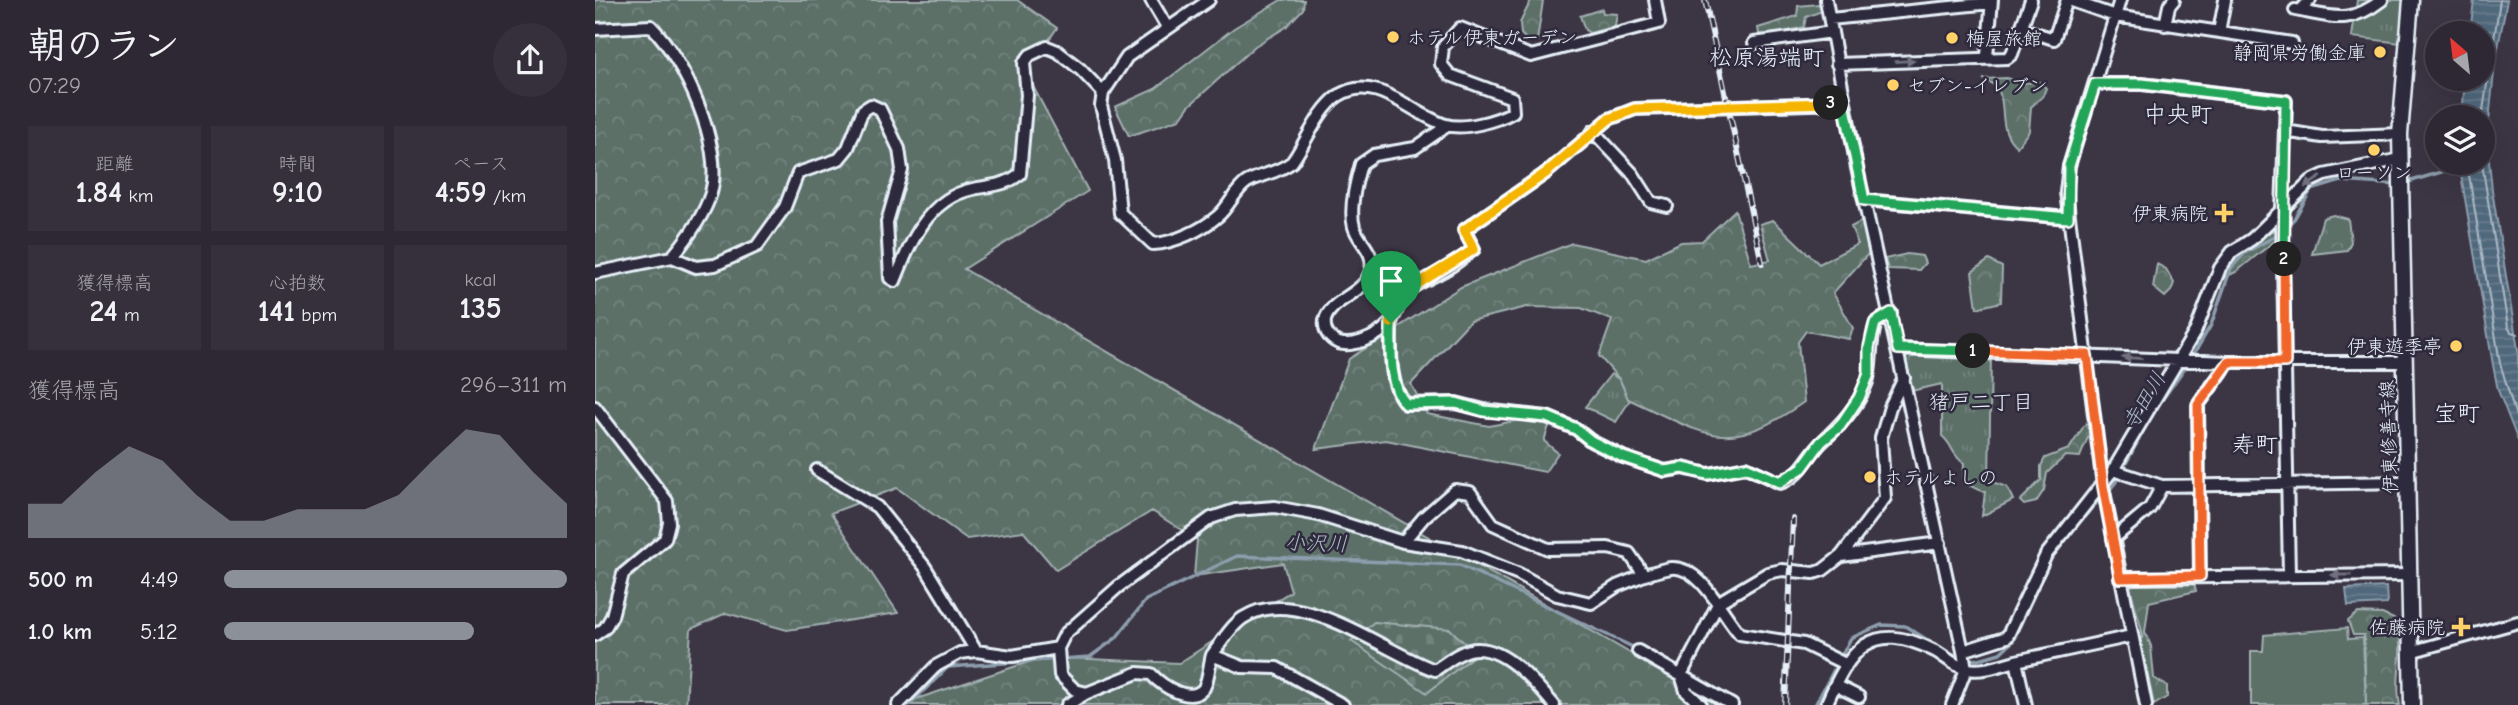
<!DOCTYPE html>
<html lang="ja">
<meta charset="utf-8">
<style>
body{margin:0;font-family:"Comic Neue","Klee One",sans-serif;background:#35303b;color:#f1f3f6;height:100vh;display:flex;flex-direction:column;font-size:26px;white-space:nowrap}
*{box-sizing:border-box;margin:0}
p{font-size:23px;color:#a7a6ac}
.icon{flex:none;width:38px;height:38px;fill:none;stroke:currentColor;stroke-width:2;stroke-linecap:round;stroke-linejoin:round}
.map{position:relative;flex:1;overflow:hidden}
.sheet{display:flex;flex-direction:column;background:#2d2833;width:595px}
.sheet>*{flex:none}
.needle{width:46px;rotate:332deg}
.buttons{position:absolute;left:1830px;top:21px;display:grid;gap:14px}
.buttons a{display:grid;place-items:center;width:70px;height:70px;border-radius:50%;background:#2d2833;box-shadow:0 7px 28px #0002,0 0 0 2px #48444e;font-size:35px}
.pin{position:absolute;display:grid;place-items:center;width:60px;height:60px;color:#fff;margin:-72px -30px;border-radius:50% 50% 50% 0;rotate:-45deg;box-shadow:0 0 7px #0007}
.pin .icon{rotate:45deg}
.km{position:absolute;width:35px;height:35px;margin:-18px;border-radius:50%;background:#222;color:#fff;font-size:19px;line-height:35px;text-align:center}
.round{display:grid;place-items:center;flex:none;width:74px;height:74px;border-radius:37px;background:#35303b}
.overview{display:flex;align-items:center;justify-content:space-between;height:119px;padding:0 28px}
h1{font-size:38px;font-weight:800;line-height:52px}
.metrics{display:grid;grid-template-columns:repeat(3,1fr);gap:10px;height:119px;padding:7px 28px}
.metrics div{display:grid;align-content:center;border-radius:0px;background:#35303b;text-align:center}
.metrics b{font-size:30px;font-weight:800}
.metrics small{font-size:19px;font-weight:400}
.metrics p{font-size:19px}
.chart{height:196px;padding:14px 28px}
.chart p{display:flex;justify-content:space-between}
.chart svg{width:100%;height:126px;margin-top:7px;fill:#8c9099;opacity:.7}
ul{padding:0 28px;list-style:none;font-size:23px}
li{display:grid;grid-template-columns:112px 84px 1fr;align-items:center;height:52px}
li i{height:18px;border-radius:9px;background:#8c9099}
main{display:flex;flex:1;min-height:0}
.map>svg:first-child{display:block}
</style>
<main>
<section class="sheet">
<div class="overview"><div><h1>朝のラン</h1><p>07:29</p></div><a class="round"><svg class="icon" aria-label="share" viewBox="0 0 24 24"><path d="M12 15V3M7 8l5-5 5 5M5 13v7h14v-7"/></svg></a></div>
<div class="metrics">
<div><p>距離</p><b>1.84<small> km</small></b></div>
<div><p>時間</p><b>9:10</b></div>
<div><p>ペース</p><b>4:59<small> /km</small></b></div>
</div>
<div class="metrics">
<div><p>獲得標高</p><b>24<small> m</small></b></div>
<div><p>心拍数</p><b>141<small> bpm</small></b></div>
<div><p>kcal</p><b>135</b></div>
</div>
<div class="chart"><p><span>獲得標高</span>296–311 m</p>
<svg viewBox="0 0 160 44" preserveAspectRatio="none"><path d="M0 44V32L10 32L20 21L30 12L40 17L50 29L60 38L70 38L80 34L90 34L100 34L110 29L120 17L130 6L140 8L150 21L160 32V44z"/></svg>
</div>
<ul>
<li><b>500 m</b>4:49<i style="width:100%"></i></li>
<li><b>1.0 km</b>5:12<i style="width:73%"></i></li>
</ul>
</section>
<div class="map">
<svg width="1923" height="705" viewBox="0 0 1923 705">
<defs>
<pattern id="grass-tufts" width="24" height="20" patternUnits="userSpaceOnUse" patternTransform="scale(1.75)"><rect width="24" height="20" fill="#5b6f68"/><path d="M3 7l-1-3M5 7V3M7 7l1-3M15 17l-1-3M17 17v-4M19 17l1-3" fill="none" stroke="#73847e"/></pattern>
<pattern id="forest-crowns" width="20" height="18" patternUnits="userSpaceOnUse" patternTransform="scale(1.75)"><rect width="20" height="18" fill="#5b6f68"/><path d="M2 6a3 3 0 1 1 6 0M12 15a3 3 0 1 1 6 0" fill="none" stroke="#73847e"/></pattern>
<pattern id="cemetery-stones" width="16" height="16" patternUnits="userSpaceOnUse" patternTransform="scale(1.75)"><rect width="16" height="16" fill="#5b6f68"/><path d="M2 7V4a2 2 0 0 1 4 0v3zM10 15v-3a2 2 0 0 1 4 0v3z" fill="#73847e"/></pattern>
<pattern id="water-rules" width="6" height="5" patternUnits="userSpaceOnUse" patternTransform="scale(1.75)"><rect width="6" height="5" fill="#50677b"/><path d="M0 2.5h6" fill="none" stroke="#697d8e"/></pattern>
</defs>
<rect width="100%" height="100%" fill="#3c3544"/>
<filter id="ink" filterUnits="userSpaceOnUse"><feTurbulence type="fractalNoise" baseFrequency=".0143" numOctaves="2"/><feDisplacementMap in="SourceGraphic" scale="14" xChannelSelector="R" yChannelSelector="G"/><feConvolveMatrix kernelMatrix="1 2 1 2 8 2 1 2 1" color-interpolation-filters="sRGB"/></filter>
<g filter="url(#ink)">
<path fill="url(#grass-tufts)" stroke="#a2b0b0" stroke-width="2" d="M1762 0H1810L1805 43 1757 37Z
M1309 353 1396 356 1394 481 1412 487 1418 500 1387 516 1390 492 1368 483 1369 463C1357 456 1358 445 1347 436V384L1316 391Z
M1016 374 1025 380 1035 400 1021 422 990 407Z"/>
<path fill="url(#forest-crowns)" stroke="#a2b0b0" stroke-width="2" d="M0 0H422L462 28 431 73 493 191 369 269 1125 705H303L449 657 584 663 696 591 688 563 599 576 602 540 557 511 461 570 428 531 372 539 302 488 236 513 303 613 192 630 131 613 96 629 91 705H0Z
M686 0H709L708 9 691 27 660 46 594 106 585 119 534 136 520 107 560 89 639 28Z
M936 0 948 1 942 41 932 40 926 34 925 23Z
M1224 4 1227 11 1211 17 1209 27 1177 35 1164 34 1163 28 1202 16 1203 6Z
M1007 9 1008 13 1022 14 1020 26 995 33 990 30 985 16Z
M1412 78 1428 83 1444 82 1451 88 1448 96 1436 107 1434 131 1422 147C1395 125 1422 91 1388 79Z
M1140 210 1156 264 1175 260 1165 224 1178 220 1224 264 1263 244 1256 227 1269 220 1274 253 1238 293 1258 328 1254 339 1211 331 1203 342 1209 402C1130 457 1113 435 1033 399L1025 380 1004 356 1017 320 986 308 932 307 875 321 816 384 832 414 894 426 930 419 955 423 949 441 963 453 950 472 791 440 721 449 754 359 866 287 977 243 1051 259 1086 242 1107 241Z
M1738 215 1753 219 1756 242 1752 250 1717 254 1728 218Z
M1680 229 1682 239 1641 272 1624 280 1643 252Z
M1312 254 1327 256 1330 263 1324 270 1293 269 1290 259Z
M1394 260 1407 267 1406 302 1382 308 1377 272Z
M1562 264 1571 269 1579 283 1576 291 1570 297 1558 287Z
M1491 423 1496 430 1485 457 1470 456 1452 473 1449 490 1441 502 1429 505 1425 501 1446 480V466L1450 458 1474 449Z
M1590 580 1599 583 1601 591 1554 602 1550 632 1556 646 1559 678 1572 686V697L1559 705 1546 643 1548 635 1535 587 1542 582Z
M1763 613 1787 614 1799 619C1813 650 1798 674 1805 705H1771L1769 635H1758L1753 621Z"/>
<path fill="url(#cemetery-stones)" stroke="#a2b0b0" stroke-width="2" d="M779 622 855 629 881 654 832 693 756 641Z"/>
<path fill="#5b6f68" stroke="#a2b0b0" stroke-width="2" d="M1752 628 1753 639 1768 638 1771 705H1656V651H1668L1669 635Z"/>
<path fill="url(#water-rules)" stroke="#8d9ead" stroke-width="2" d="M1879 0H1912L1900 63 1892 140 1897 190 1923 350V441L1903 390 1898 365 1864 163H1888V117H1867L1870 79H1888V33H1875Z
M1791 587 1792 604 1753 606 1751 589Z"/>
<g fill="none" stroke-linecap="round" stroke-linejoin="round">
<path stroke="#abbac6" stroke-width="2" d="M1887 117 1905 0
M1872 163 1905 363 1923 423
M1887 163 1913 327 1916 332 1923 334"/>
<path stroke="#8d9ead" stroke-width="3.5" d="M1810 183 1866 166
M1689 228 1699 219 1716 190 1746 181 1803 185
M1597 357 1616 325 1636 268 1650 253 1684 234
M1512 493 1521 482 1558 413 1593 363
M1474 534 1506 498
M314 705 353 667 495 657 521 638 551 600 642 556 865 565 1044 650
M1220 705 1256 638 1286 625 1310 626 1357 655 1381 660 1405 653 1418 641 1458 553"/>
<g stroke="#e8f1f8" stroke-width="16">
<path id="minor" d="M556 0 572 27
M614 0 532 57 508 93 506 106 520 160 525 213 558 244C579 243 607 230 623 216 634 207 640 190 652 182 667 174 683 173 697 162 711 143 723 110 743 96 780 71 817 115 851 125 869 130 902 121 918 112L917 98 855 75 846 64 848 47 865 28 936 56 1064 23 1060 0
M1231 0 1262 168 1368 651 1371 669 1357 705
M1474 0 1520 16 1697 43
M1525 0 1474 166 1471 192 1508 486 1551 705
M1700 10C1738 17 1755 25 1787 0
M1705 11 1715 0
M1235 19 1396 3
M1570 25 1574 6 1579 0
M0 29 56 26C89 59 129 146 116 193 109 216 92 239 77 257L0 273
M1427 29 1459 39 1472 0
M1624 32 1630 0
M1159 43 1237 32
M1392 56 1397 0
M1242 64 1412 58 1417 54 1436 0
M1500 84H1547L1691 101 1687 210 1694 575
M852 126 820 148 779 155 766 164C761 181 754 210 759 227 764 243 780 251 776 270 770 295 736 298 730 320 729 327 731 334 737 339 752 352 783 337 794 324 803 315 801 301 815 289 825 281 838 277 848 271 859 265 869 257 879 249L869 230 951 173 1014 119 1040 109 1249 103
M998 131 1038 174 1056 202 1072 206
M1690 131 1727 137 1805 134
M1269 200 1473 218
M77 257 101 267 120 265 162 246 190 207 203 173 244 159 253 148 268 110 276 105 285 109 304 149 307 170 292 222 295 278 300 281C315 243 333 198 378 189 396 185 410 186 425 174L432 95 429 63 435 55 452 47 462 51 485 69 508 93
M796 323C796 347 793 386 811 404L861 403 889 410 952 417 981 429 996 441 1028 457 1070 471 1088 468 1113 474 1151 467 1185 483C1206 477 1213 455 1227 442 1246 424 1263 407 1272 382 1278 364 1273 345 1281 323L1296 313
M1303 349 1634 362H1810
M0 407 72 501 74 523 70 539 28 574 17 616 10 628 0 635
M222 470 282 507 330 567 381 651
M1518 470 1567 486 1814 482
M1518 539 1555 508 1567 486
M808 542 829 517 860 490 875 492 898 524 953 549 1013 548 1034 553 1049 575C1058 573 1067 569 1076 568 1106 565 1128 616 1145 634L1209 644 1250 664
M1246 556 1290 498 1286 438 1295 407 1309 378
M1605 576 1603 405 1634 362
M1525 578 1814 575
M1043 651 1137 705
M1368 651 1412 637 1451 555 1518 470 1601 330 1625 268 1637 252 1657 239 1716 181 1729 175 1806 159
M1815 652 1923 622
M617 655C626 643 636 626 648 618 702 582 788 652 840 670 852 662 868 648 884 649 913 650 942 685 959 705
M1421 661 1537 636
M1240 685 1264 697
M492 693 480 690 465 675 463 648 470 634 523 587 616 518 640 510 680 507 723 515 808 542 867 551 924 574 962 595 996 603 1022 586 1049 575
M303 705 341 666 365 653 381 651 417 656 463 648
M472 705 492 693 542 673 556 674C567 686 596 705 609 688 614 678 614 665 617 655L647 667 682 668 748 705
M1106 705 1091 691 1086 675 1124 602 1173 573 1187 570 1219 573 1228 570 1246 556 1345 543
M1231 705C1255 650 1275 618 1340 651 1351 657 1360 667 1373 669 1388 672 1406 665 1421 661L1431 705"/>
</g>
<g stroke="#e8f1f8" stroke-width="19">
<path id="major" d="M1816 0 1805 134 1817 705"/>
</g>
<use href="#minor" stroke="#2f2a3d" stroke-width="10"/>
<use href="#major" stroke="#2f2a3d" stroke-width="14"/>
<g stroke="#e8f1f8" stroke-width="6">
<path id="rail" d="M1110 0 1167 263
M1190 705 1198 519"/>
</g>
<use href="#rail" stroke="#2f2a3d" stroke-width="3.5" stroke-dasharray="10" stroke-linecap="butt"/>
</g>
<defs><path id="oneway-solid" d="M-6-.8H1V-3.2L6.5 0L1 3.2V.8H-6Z" transform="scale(1.75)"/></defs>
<g fill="#70707e">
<use href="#oneway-solid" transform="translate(1310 61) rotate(-3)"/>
<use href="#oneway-solid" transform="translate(1718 182) rotate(146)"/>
<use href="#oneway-solid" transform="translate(1537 358) rotate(-177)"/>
<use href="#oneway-solid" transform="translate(1746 575) rotate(-180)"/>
</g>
</g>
<g fill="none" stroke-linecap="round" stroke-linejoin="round" filter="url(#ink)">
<g stroke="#fff" stroke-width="14">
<path id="split-1" d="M796 323C796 347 793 386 811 404L861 403 889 411 952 417 981 429 996 441 1028 457 1070 471 1088 468 1113 474 1151 467 1185 482 1207 468 1226 442 1245 426 1264 398 1274 374V348L1280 323 1296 313 1303 349 1378 351"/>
</g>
<g stroke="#fff" stroke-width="14">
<path id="split-2" d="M1378 351 1492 355 1508 486 1525 578 1605 576 1603 405 1634 362H1690L1689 259"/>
</g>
<g stroke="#fff" stroke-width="14">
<path id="split-3" d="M1236 103H1249L1269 200 1473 218 1474 166 1500 84H1547L1691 101 1689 259"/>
</g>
<g stroke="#fff" stroke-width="14">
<path id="split-4" d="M796 323C798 317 799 308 803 302 813 286 860 263 879 249L869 230 951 173 1014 119 1040 109 1236 103"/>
</g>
<use href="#split-1" stroke="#22a559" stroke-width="9"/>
<use href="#split-2" stroke="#f0652b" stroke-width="9"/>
<use href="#split-3" stroke="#22a559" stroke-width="9"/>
<use href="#split-4" stroke="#f5b400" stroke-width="9"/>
</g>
<g fill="#ffd166" stroke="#2f2a3d" stroke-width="2.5">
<circle cx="798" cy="37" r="7"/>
<circle cx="1357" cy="38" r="7"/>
<circle cx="1785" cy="52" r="7"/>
<circle cx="1298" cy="85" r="7"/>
<circle cx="1779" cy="150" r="7"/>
<path d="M1625.5 202.5h7v7h7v7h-7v7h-7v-7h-7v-7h7z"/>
<circle cx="1861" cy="346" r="7"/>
<circle cx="1275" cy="477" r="7"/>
<path d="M1862.5 616.5h7v7h7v7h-7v7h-7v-7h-7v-7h7z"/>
</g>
<g text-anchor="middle" stroke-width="5" stroke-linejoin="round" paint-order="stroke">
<g font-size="19" fill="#e8f1f8" stroke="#2f2a3d" text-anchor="start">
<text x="812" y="44">ホテル伊東ガーデン</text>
<text x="1371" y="45">梅屋旅館</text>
<text x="1771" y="59" text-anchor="end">静岡県労働金庫</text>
<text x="1312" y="92">セブン-イレブン</text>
<text x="1779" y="179" text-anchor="middle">ローソン</text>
<text x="1613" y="220" text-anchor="end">伊東病院</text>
<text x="1847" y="353" text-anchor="end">伊東遊季亭</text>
<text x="1289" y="484">ホテルよしの</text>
<text x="1850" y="634" text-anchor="end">佐藤病院</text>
</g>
<g font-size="19" fill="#e8f1f8" stroke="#2f2a3d">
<text transform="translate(1793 437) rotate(-92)" y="7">伊東修善寺線</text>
</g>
<g font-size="21" font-style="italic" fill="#abbac6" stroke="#2f2a3d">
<text transform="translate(1549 401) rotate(-59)" y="7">寺田川</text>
<text transform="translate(721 543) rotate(2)" y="7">小沢川</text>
</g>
<g font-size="21" fill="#e8f1f8" stroke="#2f2a3d">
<text x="1386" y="409">猪戸二丁目</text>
</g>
<g font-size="23" fill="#e8f1f8" stroke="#2f2a3d">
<text x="1172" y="65">松原湯端町</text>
<text x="1583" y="122">中央町</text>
<text x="1862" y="421">宝町</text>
<text x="1660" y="452">寿町</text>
</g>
</g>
</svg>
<div class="buttons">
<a><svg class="needle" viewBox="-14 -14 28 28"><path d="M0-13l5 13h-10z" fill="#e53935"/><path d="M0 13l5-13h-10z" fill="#a7a6ac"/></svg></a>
<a><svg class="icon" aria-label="layers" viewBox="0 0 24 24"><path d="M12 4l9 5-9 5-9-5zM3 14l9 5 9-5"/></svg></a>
</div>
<div class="pin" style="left:796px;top:323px;background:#1e9e55"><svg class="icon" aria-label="arrive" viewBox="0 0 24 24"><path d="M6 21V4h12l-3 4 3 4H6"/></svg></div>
<b class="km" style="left:1378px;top:351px">1</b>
<b class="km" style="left:1689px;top:259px">2</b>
<b class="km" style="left:1236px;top:103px">3</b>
</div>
</main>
